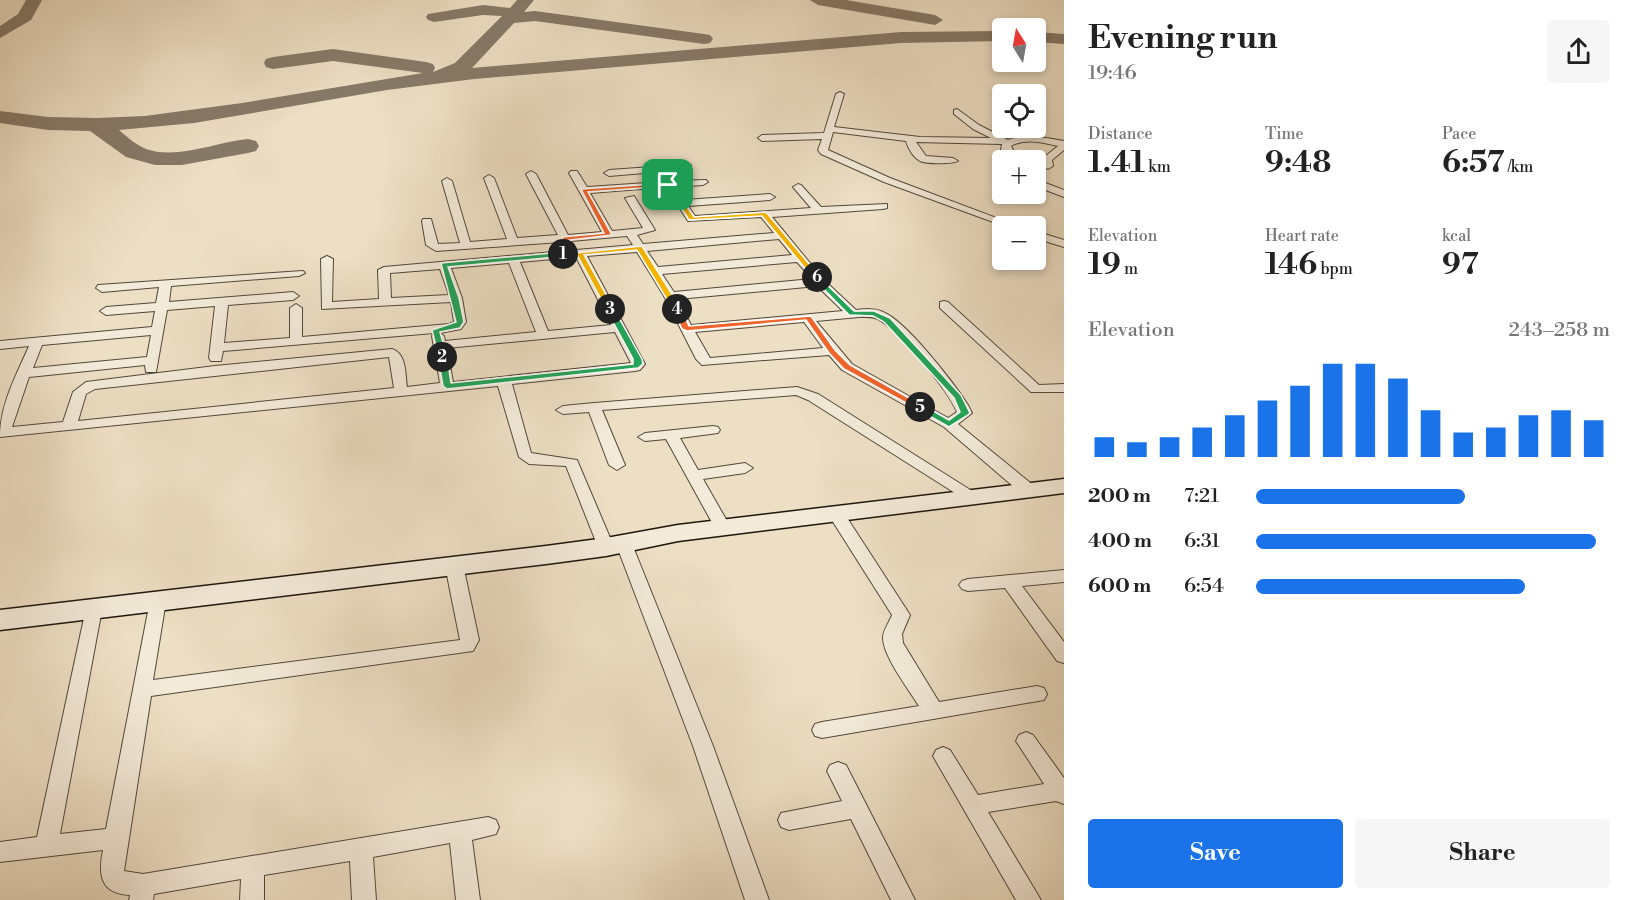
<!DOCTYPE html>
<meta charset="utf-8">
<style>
body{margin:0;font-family:"Libre Bodoni",serif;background:#f6f6f6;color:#222;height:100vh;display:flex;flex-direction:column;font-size:22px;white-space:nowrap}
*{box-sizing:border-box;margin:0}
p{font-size:20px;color:#767676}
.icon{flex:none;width:33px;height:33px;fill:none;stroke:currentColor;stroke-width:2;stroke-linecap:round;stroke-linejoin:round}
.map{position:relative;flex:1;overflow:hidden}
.drawer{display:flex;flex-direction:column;background:#fff;width:570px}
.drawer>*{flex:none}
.needle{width:39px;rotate:349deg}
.fabs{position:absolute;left:992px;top:18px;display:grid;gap:12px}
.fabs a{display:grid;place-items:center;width:54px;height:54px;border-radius:6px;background:#fff;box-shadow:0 3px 9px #0003;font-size:30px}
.pin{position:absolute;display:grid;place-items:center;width:51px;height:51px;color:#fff;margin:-26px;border-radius:12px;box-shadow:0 3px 9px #0006}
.km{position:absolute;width:30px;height:30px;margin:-15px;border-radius:50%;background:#222;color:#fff;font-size:16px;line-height:30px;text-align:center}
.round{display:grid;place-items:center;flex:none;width:63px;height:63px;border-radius:6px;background:#f6f6f6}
.summary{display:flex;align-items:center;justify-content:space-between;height:102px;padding:0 24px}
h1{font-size:33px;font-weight:700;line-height:45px}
.figures{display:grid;grid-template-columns:repeat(3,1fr);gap:9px;height:102px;padding:6px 24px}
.figures div{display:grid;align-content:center}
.figures b{font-size:30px;font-weight:700}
.figures small{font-size:16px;font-weight:400}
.figures p{font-size:16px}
.chart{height:168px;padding:12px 24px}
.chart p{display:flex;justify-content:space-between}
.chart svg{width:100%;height:108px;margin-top:6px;stroke:#1a73e8;stroke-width:6}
.primary-button{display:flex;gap:12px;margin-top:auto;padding:12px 24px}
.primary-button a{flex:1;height:69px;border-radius:6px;background:#1a73e8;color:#fff;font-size:24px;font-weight:700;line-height:69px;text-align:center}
.primary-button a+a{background:#f6f6f6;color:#222}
ul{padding:0 24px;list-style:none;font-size:20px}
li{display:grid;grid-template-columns:96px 72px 1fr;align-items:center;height:45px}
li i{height:15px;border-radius:8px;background:#1a73e8}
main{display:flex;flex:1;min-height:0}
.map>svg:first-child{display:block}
</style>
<main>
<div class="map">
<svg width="1064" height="900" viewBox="0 0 1064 900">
<rect width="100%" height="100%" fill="#eddfc4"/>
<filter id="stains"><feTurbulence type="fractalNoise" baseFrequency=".00333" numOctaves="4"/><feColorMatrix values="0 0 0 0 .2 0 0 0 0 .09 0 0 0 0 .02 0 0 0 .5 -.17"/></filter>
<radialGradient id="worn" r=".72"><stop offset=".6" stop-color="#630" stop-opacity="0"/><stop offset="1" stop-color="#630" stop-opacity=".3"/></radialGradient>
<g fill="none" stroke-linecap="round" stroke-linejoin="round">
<path fill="#867a68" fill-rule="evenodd" d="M26 0H42L31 20 0 38V26L18 14Z
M517 0H534L524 12 535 11 704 34 710 35 713 39 710 43 704 44 535 21 514 23 472 68 901 32 1002 31V41L901 43 474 79 387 90 194 123 119 130C127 137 136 145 146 149 177 160 216 142 248 139L256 141 259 146 256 151 248 153 182 165H155L126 157 90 131 48 130 0 123V111L48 117 97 118 145 116 242 103 423 73 333 61 273 69 266 67 264 63 266 59 273 57 333 49 426 62 433 64 435 68 433 72 455 63 502 16 483 15 434 22 428 20 426 17 428 14 483 5 510 8Z
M810 0H846L935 15 943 20 935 25 818 5Z
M1035 32 1064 34V44L1035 42Z"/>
<g stroke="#52483b" stroke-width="2">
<path id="street" d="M840 92 844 94 834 127 920 137 991 138 973 129 954 114V110L957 109 979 125 1008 140C1027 133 1045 138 1064 141V150L1052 160 1053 166 1048 169 1043 166 1042 159 1058 146C1042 142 1025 138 1011 146L1019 160H1010L1001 150 1002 144 916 142 926 156 953 158 958 161C953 164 926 164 920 161 913 157 908 148 906 141L833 132 828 150 890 178 1018 226H1004L884 182 821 154 818 150 822 139 762 141 758 138 762 135 824 133 836 94Z
M656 162 662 166 691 165V169L665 172 672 181 706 180 708 182 703 185 675 187 684 200 770 194 775 197 770 200 688 206 695 216 811 208 793 187 798 184 801 185 821 207 887 204V208L883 209 772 217 824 280 856 310C865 309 875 308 883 312 906 321 954 383 968 405L972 413 958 424 1033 485 1035 489 1033 493H1021L944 427 842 370 829 355 702 365 696 359 664 296 637 252 587 256 645 364 640 370 635 371 512 384 531 453 577 460 614 547 612 551H600L598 547 566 466 529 464 519 457 498 386 0 437C0 404 16 376 29 346L0 349V341L152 327 155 311 106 315 100 311 106 307 156 303 159 287 102 292 96 288 98 285 303 271 305 273 299 276 171 286 169 302 293 292 299 296 293 300 228 305 224 343 290 338V308L296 304 302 308V337L449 324 454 322 451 302 322 309 321 259 327 256 333 259 332 302 379 299 378 270 384 267 633 245 627 236 571 241 574 245 568 248 564 247 561 242 436 251 426 245 422 221 423 219H431L438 244 460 243 442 181 447 178 452 181 470 242 507 239 484 178 489 175 494 178 517 238 558 235 526 174 531 171 536 174 568 235 602 232 569 173 571 171H577L587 187 662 182 656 172 609 176 604 173 609 170 652 167 653 163ZM666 187 688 221 761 217 774 233 643 244 637 235 655 230 634 196 625 198 643 228 612 231 590 193ZM779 239 792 255 658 267 647 251ZM576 257 611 325 548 331 520 262ZM797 262 812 279 674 292 662 274ZM509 263 536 332 445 341 444 336 440 333 461 329 466 322 462 298 451 268ZM440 269 449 295 391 298 390 273ZM817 286 843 311 691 325 678 299ZM215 306 209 358 211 361H221L223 351 434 333 432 336 440 383 407 387C405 374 407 354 392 349L215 366 86 382 73 392 63 422 12 427 29 377 145 365 146 372H156L167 310ZM859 317C865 317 872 316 878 319 900 331 947 389 957 412L948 418 852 364 816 321ZM804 322 823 348 710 358 695 332ZM615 332 631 363 453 382 447 348ZM151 335 147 357 33 368 42 345ZM389 357 394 388 78 421 86 394 95 389Z
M1035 179 1064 190V197L1035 186Z
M1035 231 1064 240V247L1035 238Z
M944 301 948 302 1039 385 1064 384V392H1031L940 308V302Z
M797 387 818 394 980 496 972 501 966 500 808 400 796 395 602 410 625 465 617 470 609 465 589 412 563 414 556 410 563 406 594 403Z
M713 426 718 427 720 430 718 433 680 438 698 470 745 463 753 468 745 473 703 479 731 528 729 532H717L715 528 666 439 645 441 638 437 645 433Z
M836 509 842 510 910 615 902 634 903 643 939 702 1037 686 1044 688 1047 694 1044 700 822 738 815 736 812 730 815 724 822 722 919 706C909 690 883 656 883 638 883 630 889 623 892 615L828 514 830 510Z
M624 538 630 540 632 544 713 746 769 900H745L693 746 616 544 618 540Z
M454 559 460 561 463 565 479 640 473 651 151 696 124 871 143 874 488 817 496 820 499 827 496 834 472 840 480 900H456L450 843 373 857 376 900H352L350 861 264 875V900H240L241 879 154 894 153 900H129L130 895C100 894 98 874 103 850L0 862V842L37 837 87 604 93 602 99 604 102 609 60 834 106 829 151 596 157 595 163 596 166 601 153 680 460 640 445 565 448 561Z
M1064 570V582L1022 586 1064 642V663L1057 661 1005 588 968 591 962 589 959 585 962 581 968 579Z
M1026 732 1033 735 1064 778V804L1056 801 988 812 1041 900H1016L933 756 936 750 943 747 950 750 978 795 1044 784 1016 741 1019 735Z
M838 762 846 765 915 900H891L851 819 789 830 781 827 778 820 781 813 842 801 827 771 830 765Z"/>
</g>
<g stroke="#1e160d" stroke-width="3">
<path id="secondary" d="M1064 479V493L678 541 606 556 546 564 0 630V610L546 546 606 538 678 525Z"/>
</g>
<use href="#street" fill="#f3ead9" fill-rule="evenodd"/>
<use href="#secondary" fill="#f3ead9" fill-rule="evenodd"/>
</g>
<path fill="#f0652b" stroke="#fff" stroke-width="1.5" d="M668 183 671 186 588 192 612 235 569 240 576 253 563 256 560 254 568 252 562 237 604 233 581 189Z"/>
<path fill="#22a559" stroke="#fff" stroke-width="1.5" d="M563 252 566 256 448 267 459 298 464 322 460 328 440 332 447 357 439 358 432 330 456 322 441 263Z"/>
<path fill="#22a559" stroke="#fff" stroke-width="1.5" d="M610 306 614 309 642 359 643 364 638 368 447 389 443 386 438 357 442 354 447 357 451 383 633 364V359L606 309Z"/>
<path fill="#f5b400" stroke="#fff" stroke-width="1.5" d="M642 246 681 309 680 311H674L637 250 584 255 614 309 607 310 576 253Z"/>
<path fill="#f0652b" stroke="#fff" stroke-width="1.5" d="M677 307 681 309 689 326 811 316 835 350 850 365 925 407 917 409 844 369 829 353 806 320 687 331 682 329 673 309Z"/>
<path fill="#22a559" stroke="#fff" stroke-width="1.5" d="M817 275 854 311H874L890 318 961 395 970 413 968 415 949 427 917 409V405H923L949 420 960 412 954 398 884 322 873 316 849 315 814 279 813 277Z"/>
<path fill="#f5b400" stroke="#fff" stroke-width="1.5" d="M666 183H671L694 217 766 212 820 277 814 279 762 216 689 220Z"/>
<rect width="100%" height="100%" filter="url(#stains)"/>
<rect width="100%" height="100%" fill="url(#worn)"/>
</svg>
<div class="fabs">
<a><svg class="needle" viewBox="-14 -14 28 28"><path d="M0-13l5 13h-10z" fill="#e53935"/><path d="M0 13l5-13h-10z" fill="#767676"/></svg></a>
<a><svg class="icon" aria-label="locate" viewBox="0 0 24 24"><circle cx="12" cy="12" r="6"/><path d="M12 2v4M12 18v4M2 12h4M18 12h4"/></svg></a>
<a>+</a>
<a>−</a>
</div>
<div class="pin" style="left:668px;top:185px;background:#1e9e55"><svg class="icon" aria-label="arrive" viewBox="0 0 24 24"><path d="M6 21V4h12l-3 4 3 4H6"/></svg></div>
<b class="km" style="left:563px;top:254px">1</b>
<b class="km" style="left:442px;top:357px">2</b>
<b class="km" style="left:610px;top:309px">3</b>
<b class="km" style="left:677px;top:309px">4</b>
<b class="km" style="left:920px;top:407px">5</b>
<b class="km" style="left:817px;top:277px">6</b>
</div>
<section class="drawer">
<div class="summary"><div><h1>Evening run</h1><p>19:46</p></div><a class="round"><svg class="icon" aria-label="share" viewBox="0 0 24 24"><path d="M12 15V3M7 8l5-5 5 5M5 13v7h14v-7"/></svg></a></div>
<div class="figures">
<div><p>Distance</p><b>1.41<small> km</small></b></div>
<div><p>Time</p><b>9:48</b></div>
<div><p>Pace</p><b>6:57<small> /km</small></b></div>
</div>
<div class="figures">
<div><p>Elevation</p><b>19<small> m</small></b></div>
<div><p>Heart rate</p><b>146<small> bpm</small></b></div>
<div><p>kcal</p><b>97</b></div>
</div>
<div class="chart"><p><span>Elevation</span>243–258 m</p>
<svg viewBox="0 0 160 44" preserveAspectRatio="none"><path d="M5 44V36M15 44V38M25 44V36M35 44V32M45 44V27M55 44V21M65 44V15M75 44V6M85 44V6M95 44V12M105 44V25M115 44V34M125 44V32M135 44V27M145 44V25M155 44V29"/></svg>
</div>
<ul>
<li><b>200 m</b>7:21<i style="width:59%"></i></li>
<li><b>400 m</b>6:31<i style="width:96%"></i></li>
<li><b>600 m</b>6:54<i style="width:76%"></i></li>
</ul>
<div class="primary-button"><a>Save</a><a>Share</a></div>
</section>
</main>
